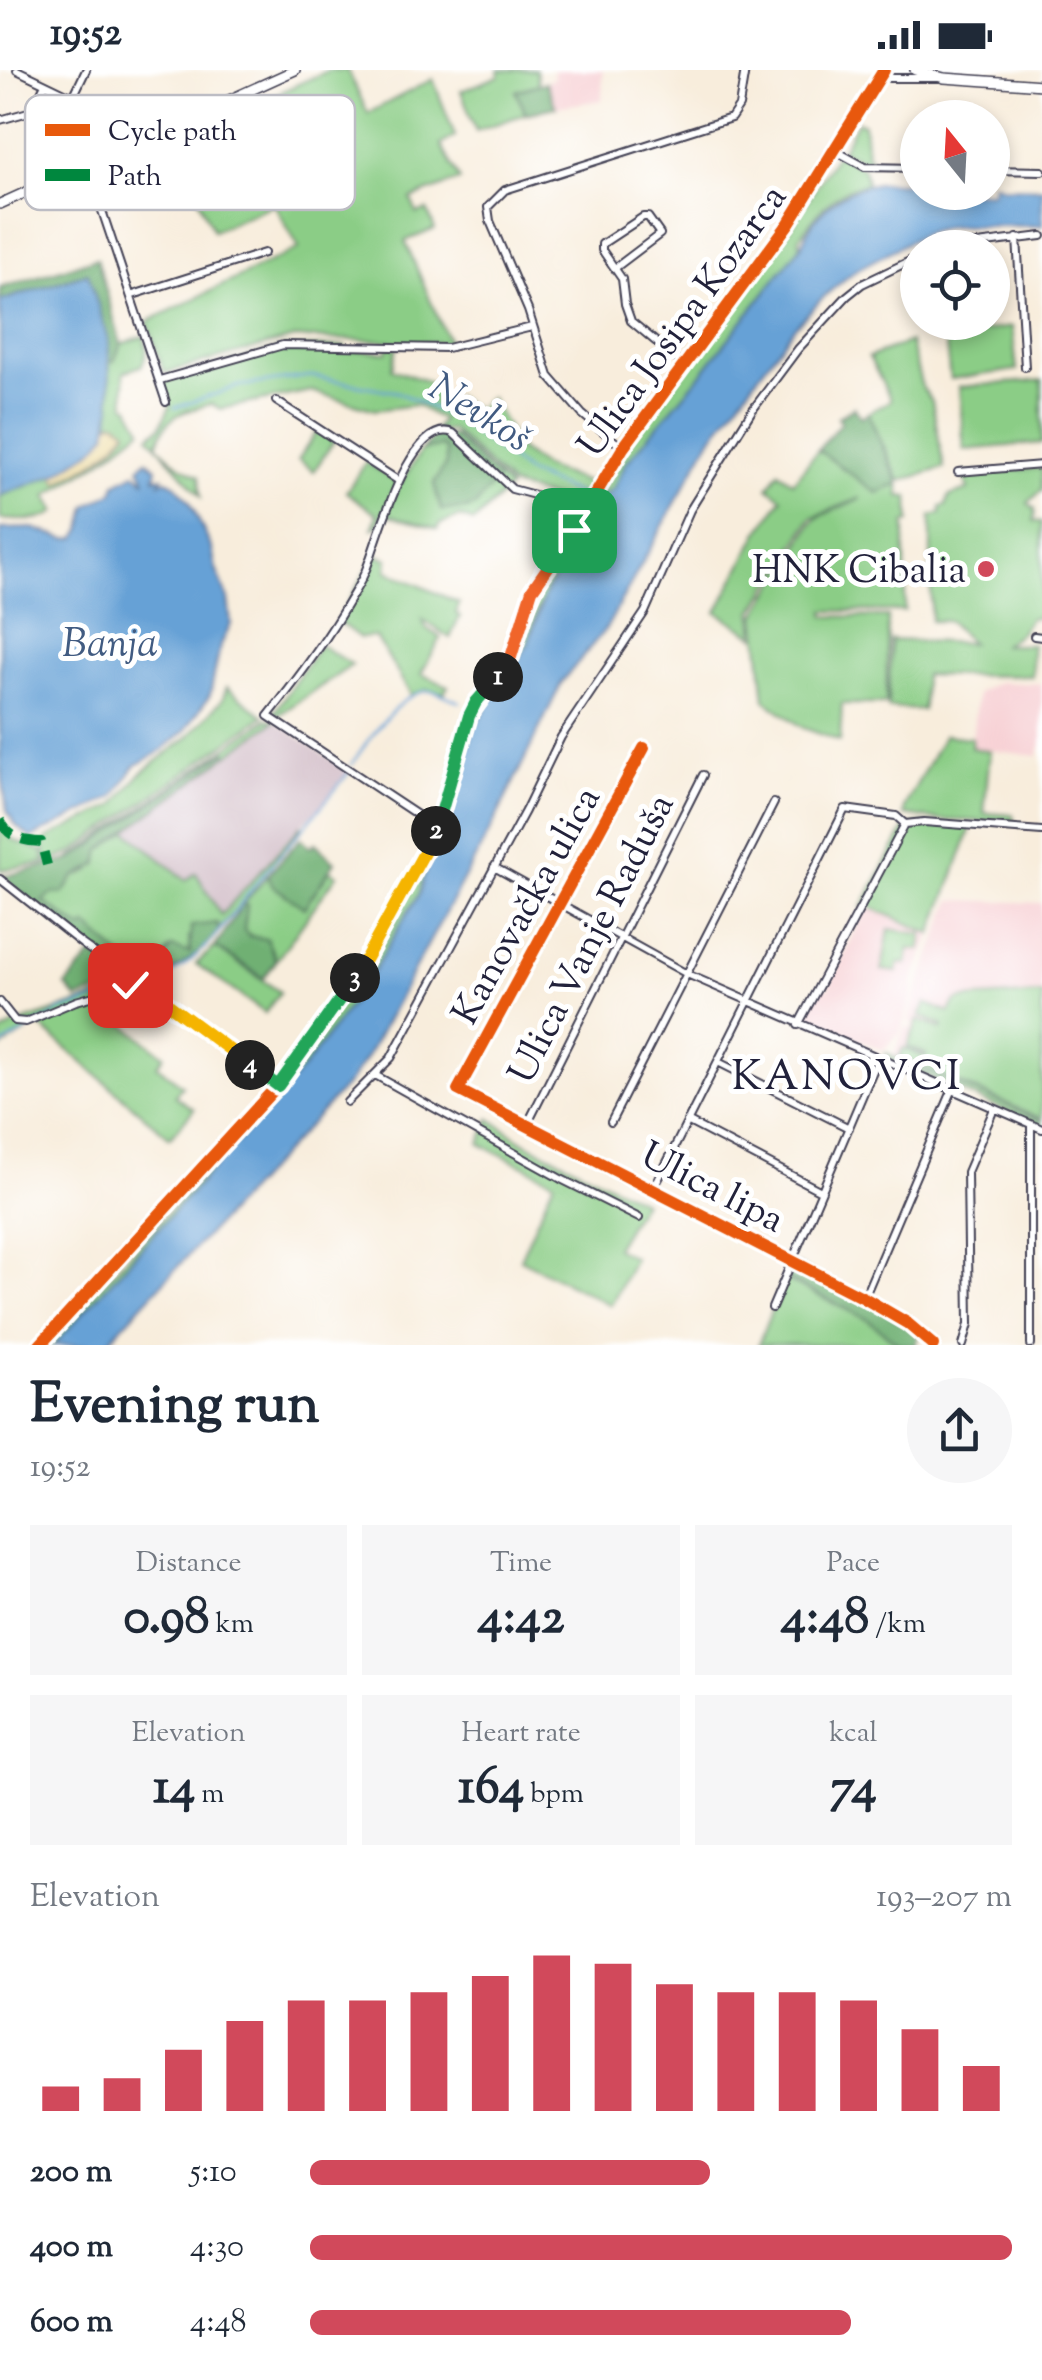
<!DOCTYPE html>
<meta charset="utf-8">
<style>
body{margin:0;font-family:"Sorts Mill Goudy",serif;background:#f6f6f7;color:#1f2937;height:100vh;display:flex;flex-direction:column;font-size:38px;white-space:nowrap}
*{box-sizing:border-box;margin:0}
p{font-size:32px;color:#747a83}
.icon{flex:none;width:55px;height:55px;fill:none;stroke:currentColor;stroke-width:2;stroke-linecap:round;stroke-linejoin:round}
.map{position:relative;height:1275px;overflow:hidden}
.drawer{display:flex;flex-direction:column;background:#fff;flex:1}
.drawer>*{flex:none}
.needle{width:65px;rotate:342deg}
.controls{position:absolute;left:900px;top:30px;display:grid;gap:20px}
.controls a{display:grid;place-items:center;width:110px;height:110px;border-radius:50%;background:#fff;box-shadow:0 5px 15px #0003;font-size:50px}
.pin{position:absolute;display:grid;place-items:center;width:85px;height:85px;color:#fff;margin:-42px;border-radius:20px;box-shadow:0 5px 15px #0006}
.km{position:absolute;width:50px;height:50px;margin:-25px;border-radius:50%;background:#222;color:#fff;font-size:28px;line-height:50px;text-align:center}
.round{display:grid;place-items:center;flex:none;width:105px;height:105px;border-radius:52px;background:#f6f6f7}
.headline{display:flex;align-items:center;justify-content:space-between;height:170px;padding:0 30px}
h1{font-size:55px;font-weight:700;line-height:75px}
.metrics{display:grid;grid-template-columns:repeat(3,1fr);gap:15px;height:170px;padding:10px 30px}
.metrics div{display:grid;align-content:center;border-radius:0px;background:#f6f6f7;text-align:center}
.metrics b{font-size:50px;font-weight:700}
.metrics small{font-size:28px;font-weight:400}
.metrics p{font-size:28px}
.chart{height:280px;padding:20px 30px}
.chart p{display:flex;justify-content:space-between}
.chart svg{width:100%;height:180px;margin-top:10px;stroke:#d1495b;stroke-width:6}
ul{padding:0 30px;list-style:none;font-size:32px}
li{display:grid;grid-template-columns:160px 120px 1fr;align-items:center;height:75px}
li i{height:25px;border-radius:12px;background:#d1495b}
.status{display:flex;justify-content:space-between;align-items:center;height:70px;padding:0 50px;background:#fff;direction:ltr}
.status svg{height:28px;fill:currentColor}
.map>svg:first-child{display:block}
</style>
<div class="status"><b>19:52</b><svg viewBox="0 0 49 12"><path d="M0 12V9h3v3zM5 12V6h3v6zM10 12V3h3v9zM15 12V0h3v12zM26 1h20v11H26zM47 4h2v5h-2z"/></svg></div>
<div class="map">
<svg width="1042" height="1275" viewBox="0 0 1042 1275">
<rect width="100%" height="100%" fill="#fff"/>
<filter id="ink" filterUnits="userSpaceOnUse"><feTurbulence type="fractalNoise" baseFrequency=".01" numOctaves="2"/><feDisplacementMap in="SourceGraphic" scale="20" xChannelSelector="R" yChannelSelector="G"/><feConvolveMatrix kernelMatrix="1 2 1 2 8 2 1 2 1" color-interpolation-filters="sRGB"/></filter>
<filter id="wash" filterUnits="userSpaceOnUse"><feTurbulence type="fractalNoise" baseFrequency=".0048" numOctaves="4" result="noise"/><feDisplacementMap in="SourceGraphic" scale="40" xChannelSelector="R" yChannelSelector="G"/><feGaussianBlur stdDeviation="2.25" result="paint"/><feColorMatrix in="noise" values="0 0 0 0 0 0 0 0 0 0 0 0 0 0 0 0 0 1.4 0 .05"/><feComposite in="paint" operator="in"/></filter>
<g filter="url(#wash)">
<rect width="100%" height="100%" fill="#f8eddc"/>
<path fill="#f7cfd3" d="M553 0H603L602 30 556 37 546 12 554 8Z
M998 612 1042 614V673L1038 686 971 678 977 623Z
M952 830 1042 833V1049L894 984 905 957 910 959 913 953 908 951 918 918Z
M867 836 932 864 913 910 912 929 900 963 883 980 806 947 820 918H828Z"/>
<path fill="#d2bdc7" d="M275 651 348 701 319 738 287 769 221 845 196 804 186 811 125 760Z"/>
<path fill="#8bcd86" stroke="#567860" stroke-width="2.5" d="M329 0H347L368 43 433 9 455 66 441 75 460 110 411 129 417 144 427 140 435 159 405 171 449 273 294 268 164 303 147 252 299 178 274 134 213 161 173 71Z
M498 0H536L538 14 516 21 525 44 476 61 461 21 499 6Z
M857 51 864 54 867 87 872 88V94L841 81Z
M839 85 864 99 867 113C833 121 818 141 799 168L801 176 699 307 626 393 613 419 607 425 596 428 626 378 776 175 779 176 835 86Z
M1012 257 1017 300 950 309 945 266Z
M144 266C147 279 148 285 141 296L124 302 125 334 130 337 142 359 101 391 47 426 56 442C39 453 20 450 0 449V426L54 405 59 413 93 392 126 363 113 351 108 353 111 338 109 291H114L121 274Z
M910 272 922 317 932 331 944 398 900 411 868 343 891 330 869 287Z
M345 276 346 280 387 282 388 277H397L392 299 427 311 437 320 435 333 448 337 455 326 477 340 490 327 520 380 544 397 597 416 585 437 511 416 452 360 434 361 442 350 416 335 375 340 311 321 220 339 212 334C182 342 167 343 157 375L179 395 199 406 201 426 149 366 160 357 170 336 162 312 283 277Z
M1042 310V373L964 380 959 317Z
M317 361 334 371 314 401 298 390Z
M442 375 446 380V394L434 414 441 440 498 408 509 418 474 452 459 447 440 454 438 459 386 444 398 417 421 381Z
M818 380 877 422 899 414 900 426 909 427 910 452 905 453V541H825L826 546 888 547 886 634H842L840 671 803 658 765 630 756 545 812 453 818 447 861 428 811 448 753 542 755 566 717 542 758 464 782 428 768 417 779 402 793 412Z
M366 392 397 412 377 457 373 458 377 444 346 422Z
M1042 398V420L1028 433 1035 439 1034 451 1042 452V547L1030 548 1020 563 1003 575H1032V606L924 605 923 640 888 638 891 570 971 573 949 551H931V446L941 444V437L946 436 949 426 968 420 963 404Z
M592 434 597 438V447L538 539 528 574 504 615 488 630 471 664V672L445 773 428 792 419 824 364 916 306 996 54 1275H46C189 1115 350 965 438 765 454 728 454 685 471 648 482 623 506 606 517 579L519 580 534 524Z
M376 485 388 489 387 501 459 533 456 544 460 546 450 568 423 550 426 558 441 568 421 604 448 616 444 623 427 620 411 625 376 567 360 568 337 551Z
M320 575 352 595 276 647 273 644Z
M227 617 264 646 72 783 48 792 44 778 46 769 115 735 139 705 187 668 222 630Z
M267 649 275 651 228 685 225 681 88 780 65 792Z
M944 665 972 668 971 678 990 681 984 743 1013 745 1015 752 939 750 904 745 905 736Z
M918 754 969 757 970 761 932 864 868 836 862 837 905 758Z
M301 756 302 758 219 860 216 853 189 867 190 884 169 879 156 900 137 901 88 856 82 860 42 831 52 824 64 823 74 807 91 800 101 780 127 761 186 810 196 803 221 845Z
M0 757 13 770 42 781 45 793 0 800Z
M330 800 337 805 276 891 273 881 243 860 247 836 243 834 268 805 272 815 304 837Z
M889 859 923 864 921 880 909 879 907 894 899 893 897 902 882 900Z
M215 877 280 922 265 943 196 894Z
M115 921 120 928 98 934 164 985 157 996 182 1015 175 1026 194 1039 170 1068 38 954 0 979V964L16 954Z
M1042 924V1049L899 987 903 978 925 987 926 984 907 977 918 950 942 959 943 956 920 946 926 933 949 943 956 931 963 929Z
M886 983 1031 1046 1042 1051V1057L886 988Z
M490 1049 526 1073 643 1131 615 1178 634 1188 611 1235 520 1189 554 1111 480 1074Z
M784 1209 867 1249 900 1275H758Z"/>
<path fill="#70b073" stroke="#496957" stroke-width="2.5" d="M546 12 556 37 525 44 516 21Z
M97 188 121 274 114 291H109L108 268 87 203 0 231V218Z
M854 337 861 347 868 343 899 414 877 423 818 380 841 352 838 347Z
M435 365 454 366 498 408 476 435 467 439 441 440 434 413 446 394V380L442 376 421 381Z
M226 681 228 685 101 780 98 794 74 807 64 823 52 824 43 831 82 859 87 855 137 901 157 899 172 877 190 883 191 856 217 853 219 860C200 887 172 904 141 913L78 869 1 807 73 789Z
M301 768 310 777 315 773 335 792 304 838 272 815 268 805Z
M243 834 247 835 244 860 249 866 267 869 276 891 264 908 215 877Z
M93 884 127 913 77 929 66 916Z
M795 1194 874 1234 919 1265 916 1275H900L867 1249 786 1209Z"/>
<path fill="#eeda9e" stroke="#887e6c" stroke-width="2.5" d="M117 352 127 360C113 384 82 399 58 413L54 405 86 385 107 364 108 353Z"/>
<path fill="#66a1d6" stroke="#446288" stroke-width="2.5" d="M878 113H917L918 122H992L993 113 1003 117 1042 118V156H949L927 162 856 200 828 223 793 259 709 372 607 557 562 612 490 761 366 988 350 1011 105 1275H54L305 996 364 916 419 824 428 792 445 773 473 658 528 574 546 521 597 447 596 431 613 419 626 393 699 307 801 176C812 144 840 119 878 113Z
M88 203 108 268 111 338 107 364 94 379 57 404 0 426V231Z
M147 390 157 398 155 408 163 407 160 413 166 410 175 414 190 432 212 479 216 499 228 528 231 554 220 577 210 625 185 661 160 682 135 696 114 727 31 768 16 756 7 741 0 693V459L33 458 66 469 76 468 82 460 87 436 113 422 116 413 135 403 146 411 139 397Z"/>
<g fill="none" stroke-linecap="round" stroke-linejoin="round">
<path stroke="#66a1d6" stroke-width="2.5" d="M175 338 239 316 311 306 397 322 455 348 529 404 588 428
M351 695C367 673 399 620 430 621 440 622 451 628 460 632
M148 915C205 894 227 848 264 804 293 770 322 737 349 702
M0 977 60 941 116 924"/>
</g>
</g>
<g filter="url(#ink)">
<g fill="none" stroke-linecap="round" stroke-linejoin="round">
<g stroke="#424053" stroke-width="10">
<path id="minor" d="M17 0 73 27
M86 0 73 27 70 45 166 332
M881 8H942
M0 50 32 41 45 14
M836 81 865 97 918 98
M992 100 1042 101
M1017 168 1025 297
M945 178 1042 166
M615 198 660 164 648 147H643L602 174V180L622 209 625 234 631 251 685 296
M133 225 264 183
M160 310 283 275 447 278 532 257
M276 331 399 411
M623 378 582 344 549 306 528 240 490 151 488 137 505 120 731 48 739 36 745 0
M958 402 1042 395
M1034 566 1042 567
M644 678 458 1020 864 1228 907 1253 933 1275
M905 754 924 752 1042 761
M437 758 268 646C296 611 326 571 349 531 355 521 363 509 367 497 378 470 410 346 453 363L512 419 587 439
M494 797 687 904 1042 1059
M0 809 82 874 278 1015
M0 932 15 951 26 952 76 931 123 918 133 910
M718 992 849 1058
M375 1005 561 1109 639 1148
M347 1032 391 988 525 741 561 667 645 542 690 440 751 342 798 279 847 226 862 214 918 187
M687 1051 821 1121
M611 1052 774 733
M527 1055 703 705
M654 1118 845 739 896 746 905 754 798 955
M864 1228 952 1021
M772 1238 878 989
M40 1275 278 1015 352 913 437 758 469 646 511 587 523 545 544 499 574 460 623 378 789 153 884 0
M963 1275 969 1254 967 1102 994 1039
M1031 1275V1055"/>
</g>
<g stroke="#424053" stroke-width="12">
<path id="major" d="M915 0 944 8 1042 15
M0 134 295 0"/>
</g>
<use href="#minor" stroke="#fff" stroke-width="6"/>
<use href="#major" stroke="#fff" stroke-width="9"/>
<path stroke="#00873e" stroke-width="10" stroke-dasharray="20 10" stroke-linecap="butt" d="M0 750C9 768 22 771 41 772L47 795"/>
<g stroke="#fff" stroke-width="19">
<path id="cycleway" d="M644 678 458 1020 864 1228 907 1253 933 1275
M40 1275 278 1015 352 913 437 758 469 646 511 587 523 545 544 499 574 460 623 378 789 153 884 0"/>
</g>
<use href="#cycleway" stroke="#e8590c" stroke-width="12"/>
</g>
</g>
<g fill="none" stroke-linecap="round" stroke-linejoin="round" filter="url(#ink)">
<g stroke="#fff" stroke-width="20">
<path id="split-1" d="M498 607 511 587 532 520 574 460"/>
</g>
<g stroke="#fff" stroke-width="20">
<path id="split-2" d="M436 761 469 646 476 632 498 607"/>
</g>
<g stroke="#fff" stroke-width="20">
<path id="split-3" d="M355 908 436 761"/>
</g>
<g stroke="#fff" stroke-width="20">
<path id="split-4" d="M250 995 278 1016 355 908"/>
</g>
<g stroke="#fff" stroke-width="20">
<path id="split-5" d="M130 915 133 910 141 914 250 995"/>
</g>
<use href="#split-1" stroke="#f0652b" stroke-width="12"/>
<use href="#split-2" stroke="#22a559" stroke-width="12"/>
<use href="#split-3" stroke="#f5b400" stroke-width="12"/>
<use href="#split-4" stroke="#22a559" stroke-width="12"/>
<use href="#split-5" stroke="#f5b400" stroke-width="12"/>
</g>
<circle fill="#d1495b" stroke="#fff" stroke-width="4" cx="986" cy="499" r="10"/>
<g text-anchor="middle" stroke-width="10" stroke-linejoin="round" paint-order="stroke">
<g font-size="38" fill="#22223b" stroke="#fff">
<text transform="translate(681 250) rotate(-54)" y="13">Ulica Josipa Kozarca</text>
<text transform="translate(525 835) rotate(-61)" y="13">Kanovačka ulica</text>
<text transform="translate(590 868) rotate(-63)" y="13">Ulica Vanje Raduša</text>
<text transform="translate(713 1116) rotate(27)" y="13">Ulica lipa</text>
</g>
<g font-size="38" fill="#22223b" stroke="#fff" text-anchor="end">
<text x="966" y="512">HNK Cibalia</text>
</g>
<g font-size="40" font-style="italic" fill="#415b81" stroke="#fff">
<text transform="translate(481 341) rotate(32)" y="14">Nevkoš</text>
<text x="110" y="586">Banja</text>
</g>
<g font-size="42" letter-spacing="2.5" fill="#22223b" stroke="#fff">
<text x="847" y="1019">KANOVCI</text>
</g>
</g>
<rect x="25" y="25" width="330" height="115" rx="15" fill="#fff" stroke="#bdbdc4" stroke-width="2.5"/>
<rect x="45" y="54" width="45" height="12" fill="#e8590c"/>
<rect x="45" y="99" width="45" height="12" fill="#00873e"/>
<g font-size="28" fill="#22223b">
<text x="108" y="70">Cycle path</text>
<text x="108" y="115">Path</text>
</g>
</svg>
<div class="controls">
<a><svg class="needle" viewBox="-14 -14 28 28"><path d="M0-13l5 13h-10z" fill="#e53935"/><path d="M0 13l5-13h-10z" fill="#747a83"/></svg></a>
<a><svg class="icon" aria-label="locate" viewBox="0 0 24 24"><circle cx="12" cy="12" r="6"/><path d="M12 2v4M12 18v4M2 12h4M18 12h4"/></svg></a>
</div>
<div class="pin" style="left:574px;top:460px;background:#1e9e55"><svg class="icon" aria-label="arrive" viewBox="0 0 24 24"><path d="M6 21V4h12l-3 4 3 4H6"/></svg></div>
<div class="pin" style="left:130px;top:915px;background:#d93025"><svg class="icon" aria-label="check" viewBox="0 0 24 24"><path d="M5 12l5 5 9-10"/></svg></div>
<b class="km" style="left:498px;top:607px">1</b>
<b class="km" style="left:436px;top:761px">2</b>
<b class="km" style="left:355px;top:908px">3</b>
<b class="km" style="left:250px;top:995px">4</b>
</div>
<section class="drawer">
<div class="headline"><div><h1>Evening run</h1><p>19:52</p></div><a class="round"><svg class="icon" aria-label="share" viewBox="0 0 24 24"><path d="M12 15V3M7 8l5-5 5 5M5 13v7h14v-7"/></svg></a></div>
<div class="metrics">
<div><p>Distance</p><b>0.98<small> km</small></b></div>
<div><p>Time</p><b>4:42</b></div>
<div><p>Pace</p><b>4:48<small> /km</small></b></div>
</div>
<div class="metrics">
<div><p>Elevation</p><b>14<small> m</small></b></div>
<div><p>Heart rate</p><b>164<small> bpm</small></b></div>
<div><p>kcal</p><b>74</b></div>
</div>
<div class="chart"><p><span>Elevation</span>193–207 m</p>
<svg viewBox="0 0 160 44" preserveAspectRatio="none"><path d="M5 44V38M15 44V36M25 44V29M35 44V22M45 44V17M55 44V17M65 44V15M75 44V11M85 44V6M95 44V8M105 44V13M115 44V15M125 44V15M135 44V17M145 44V24M155 44V33"/></svg>
</div>
<ul>
<li><b>200 m</b>5:10<i style="width:57%"></i></li>
<li><b>400 m</b>4:30<i style="width:100%"></i></li>
<li><b>600 m</b>4:48<i style="width:77%"></i></li>
</ul>
</section>
